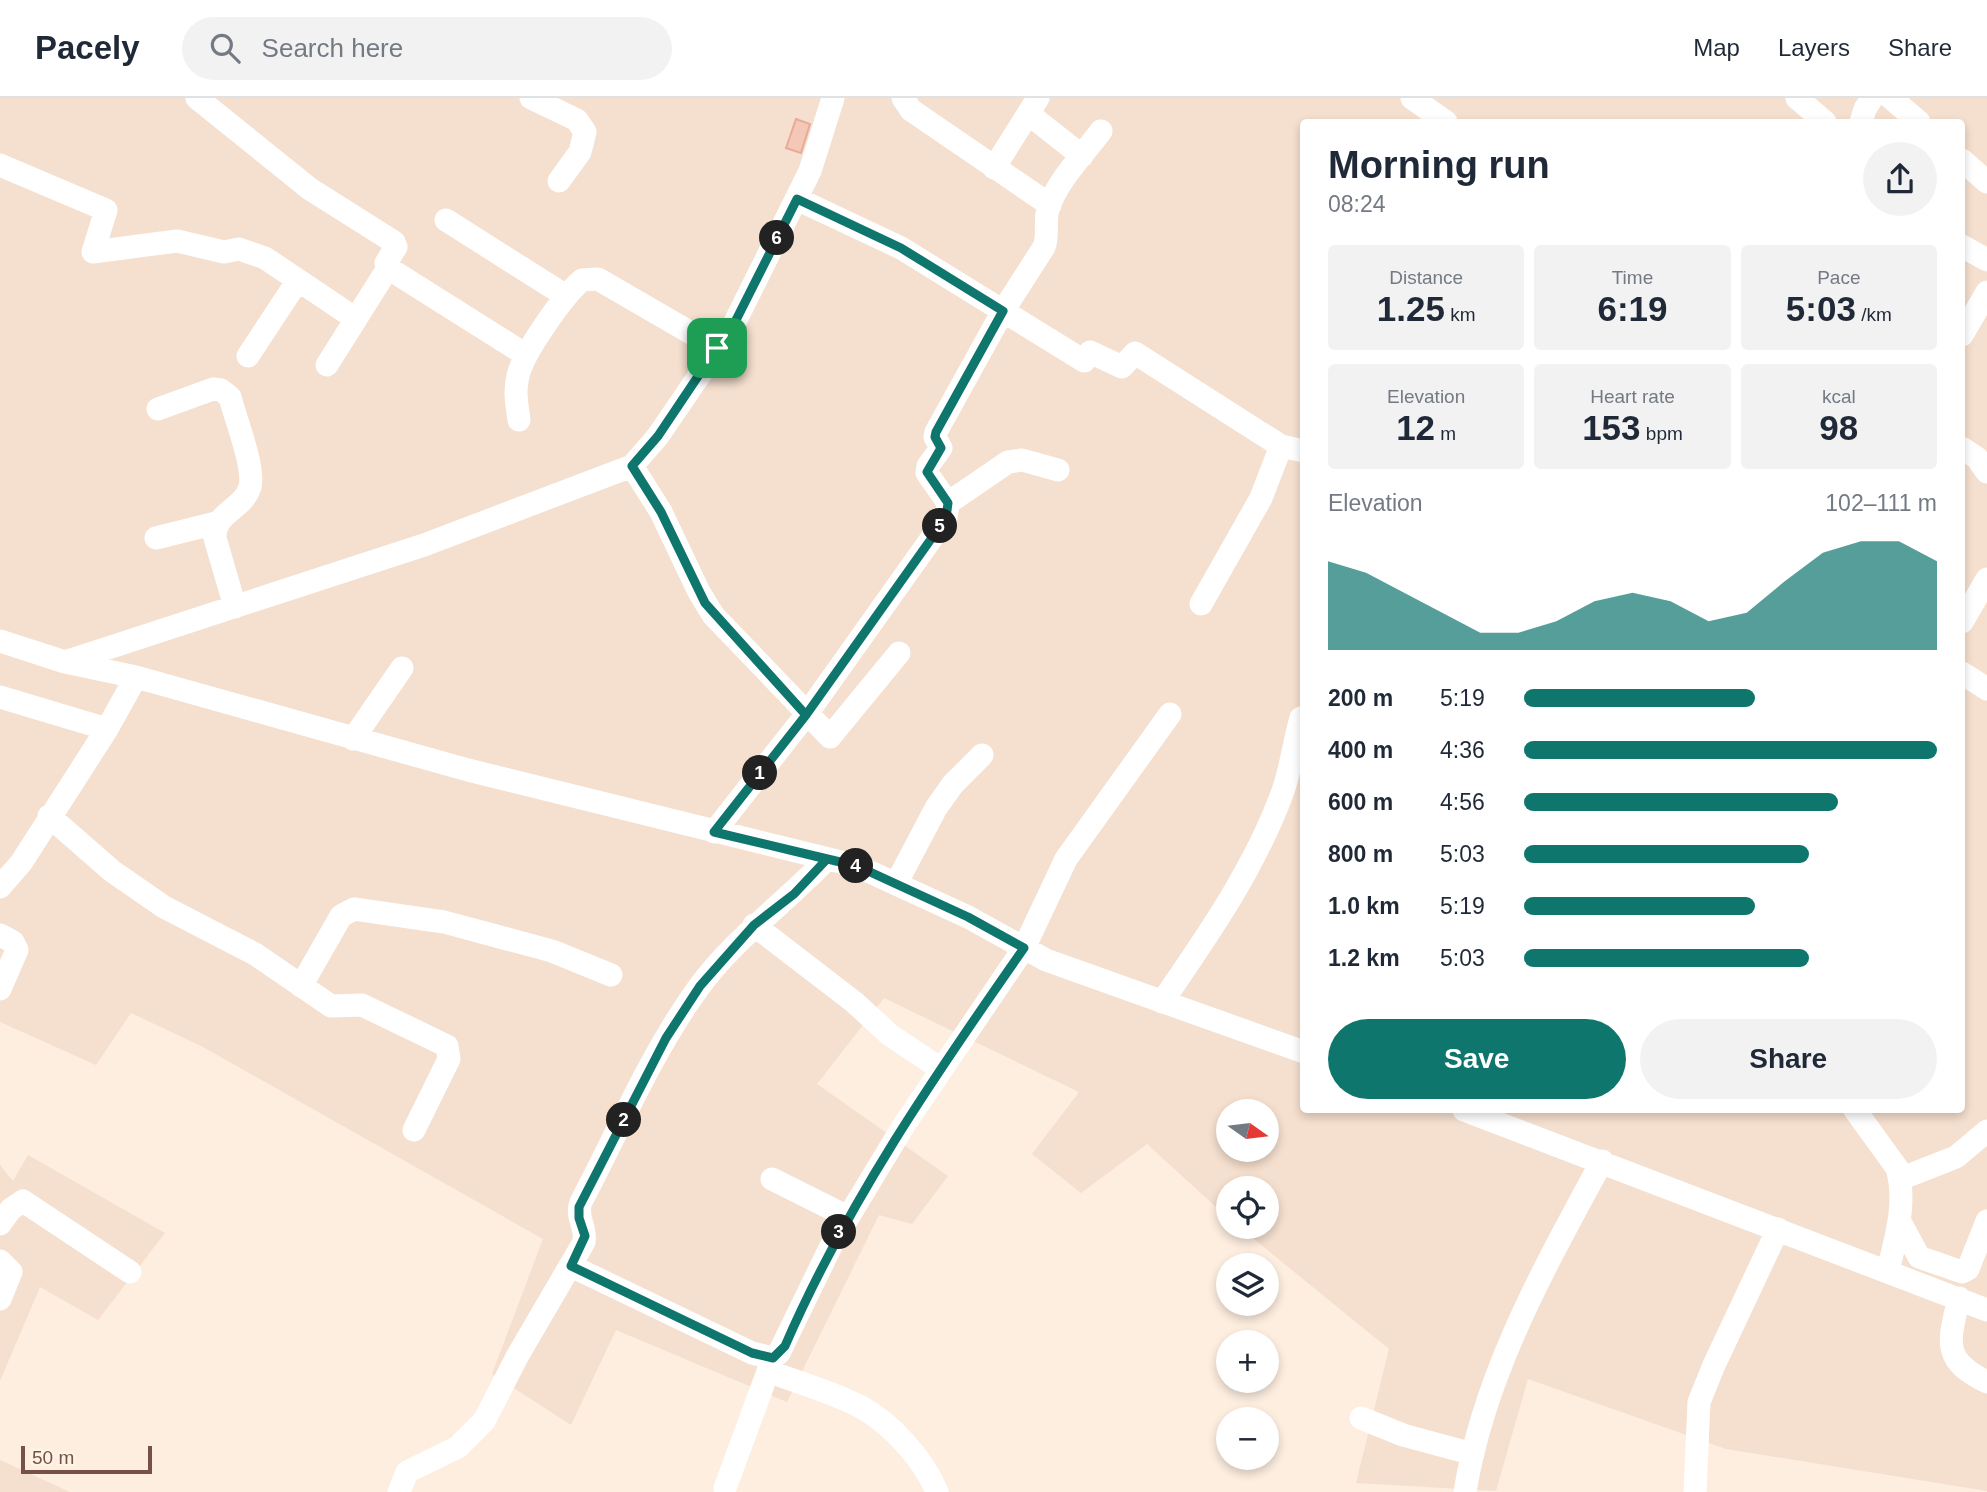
<!DOCTYPE html>
<meta charset="utf-8">
<style>
body{margin:0;font-family:Helvetica,sans-serif;background:#f2f2f3;color:#1f2937;height:100vh;display:flex;flex-direction:column;font-size:26px;white-space:nowrap}
*{box-sizing:border-box;margin:0}
p{font-size:23px;color:#747a83}
.icon{flex:none;width:38px;height:38px;fill:none;stroke:currentColor;stroke-width:2;stroke-linecap:round;stroke-linejoin:round}
.map{position:relative;flex:1;overflow:hidden}
.side{position:absolute;left:1300px;top:21px;width:665px;height:994px;display:flex;flex-direction:column;background:#fff;border-radius:7px;box-shadow:0 4px 10px #0003}
.side>*{flex:none}
.needle{width:46px;rotate:104deg}
.controls{position:absolute;left:1216px;top:1001px;display:grid;gap:14px}
.controls a{display:grid;place-items:center;width:63px;height:63px;border-radius:50%;background:#fff;box-shadow:0 4px 10px #0003;font-size:35px}
.scale{position:absolute;left:21px;bottom:18px;width:131px;box-sizing:border-box;padding-left:7px;border:4px solid #755146;border-top:0;font-size:19px;line-height:24px;white-space:nowrap;color:#755146;-webkit-text-stroke:5px #fff3e7;paint-order:stroke}
.pin{position:absolute;display:grid;place-items:center;width:60px;height:60px;color:#fff;margin:-30px;border-radius:14px;box-shadow:0 4px 10px #0006}
.km{position:absolute;width:35px;height:35px;margin:-18px;border-radius:50%;background:#222;color:#fff;font-size:19px;line-height:35px;text-align:center}
.round{display:grid;place-items:center;flex:none;width:74px;height:74px;border-radius:37px;background:#f2f2f3}
.head{display:flex;align-items:center;justify-content:space-between;height:119px;padding:0 28px}
h1{font-size:38px;font-weight:800;line-height:52px}
.figures{display:grid;grid-template-columns:repeat(3,1fr);gap:10px;height:119px;padding:7px 28px}
.figures div{display:grid;align-content:center;border-radius:7px;background:#f2f2f3;text-align:center}
.figures b{font-size:35px;font-weight:800}
.figures small{font-size:19px;font-weight:400}
.figures p{font-size:19px}
.chart{height:196px;padding:14px 28px}
.chart p{display:flex;justify-content:space-between}
.chart svg{width:100%;height:126px;margin-top:7px;fill:#0f766e;opacity:.7}
.cta{display:flex;gap:14px;margin-top:auto;padding:14px 28px}
.cta a{flex:1;height:80px;border-radius:42px;background:#0f766e;color:#fff;font-size:28px;font-weight:800;line-height:80px;text-align:center}
.cta a+a{background:#f2f2f3;color:#1f2937}
ul{padding:0 28px;list-style:none;font-size:23px}
li{display:grid;grid-template-columns:112px 84px 1fr;align-items:center;height:52px}
li i{height:18px;border-radius:9px;background:#0f766e}
header{display:flex;align-items:center;gap:42px;box-sizing:border-box;height:98px;padding:0 35px;background:#fff;border-bottom:2px solid #e0e1e3}
header strong{font-size:33px}
nav{display:flex;gap:38px;margin-inline-start:auto;font-size:24px}
.search{width:490px;height:63px;background:#f2f2f3;display:flex;align-items:center;gap:18px;box-sizing:border-box;padding:0 24px;border-radius:38px;color:#747a83;font-size:26px}
.map>svg:first-child{display:block}
</style>
<header>
<strong>Pacely</strong>
<div class="search"><svg class="icon" aria-label="search" viewBox="0 0 24 24"><circle cx="10" cy="10" r="6"/><path d="M15 15l6 6"/></svg>Search here</div>
<nav><a>Map</a><a>Layers</a><a>Share</a></nav>
</header>
<div class="map">
<svg width="1987" height="1394" viewBox="0 0 1987 1394">
<rect width="100%" height="100%" fill="#fdeee0"/>
<path fill="#f5dfce" fill-rule="evenodd" d="M0 0H1987V1393L1726 1351 1528 1281 1496 1393 1356 1385 1389 1251 1239 1129H1267V1090H1228V1120L1147 1046 1081 1095 1032 1056 1079 994 884 900 817 986 948 1078 912 1126 879 1117 787 1304 616 1232 571 1327 492 1276 543 1141 203 949 131 915 96 967 0 924ZM1304 24H1962V1012H1304ZM1228 1013H1267V1052H1228Z
M28 1057 165 1135 98 1222 40 1189 0 1283V1067L13 1083Z
M0 1362 70 1394H0Z"/>
<path fill="#f4c7b6" stroke="#e7ab96" stroke-width="2" d="M796 21 810 26 801 55 786 50Z"/>
<g fill="none" stroke-linecap="round" stroke-linejoin="round">
<path stroke="#fff" stroke-width="23" d="M197 0 310 91 394 144 396 149 386 165 388 170 526 257
M531 0 577 22 585 34 580 54 559 83
M903 0 911 12 1050 107
M1412 0 1446 24
M1797 0 1825 24
M1891 0 1919 24
M1030 17 1082 58
M1861 24 1865 11 1872 0
M1962 62 1987 84
M0 67 106 112 93 154 177 143 224 154 239 151 265 160 356 221
M994 70 1038 0
M797 101 901 150 1084 263 1090 254 1122 269 1135 255 1281 348 1304 353
M446 122 566 198
M1962 148 1987 162
M1962 237 1987 194
M248 258 298 182
M327 267 388 170
M158 311 213 291 221 292 230 299C235 320 255 369 250 389 243 412 214 414 215 440L235 509
M519 322C517 307 514 293 518 278 523 255 563 198 582 182L598 181 717 250
M1962 350 1977 360 1987 374
M632 368 661 414 699 494 713 517 830 639 899 555
M948 405 1008 364 1022 362 1058 372
M156 440 216 425
M1201 506 1261 400 1281 348
M1962 524 1987 481
M0 543 65 564 136 579 468 672 857 768 968 819 1046 862 1304 954
M65 564 424 447 632 368 658 338 733 228 810 73 833 0
M1962 575 1987 591
M0 599 107 631
M353 641 402 570
M49 718 112 773 164 809 255 856 331 908 362 907 447 948 449 961 414 1032
M714 734 806 617 946 420 948 405 927 375 928 368 941 350 935 339 936 334 1003 213 1044 149C1049 137 1044 124 1048 111 1057 83 1083 57 1101 33
M896 786 936 710 953 686 982 657
M0 789 21 765 107 631 136 579
M754 827 854 904 890 937 941 971
M0 837 13 844 17 852 0 891
M301 888 341 818 354 811 444 824 552 853 611 877
M1162 904C1208 837 1255 770 1283 693 1291 670 1294 644 1301 620
M1464 1012 1987 1212
M1855 1012 1897 1070C1907 1104 1896 1139 1888 1173
M772 1081 848 1119
M1900 1081 1956 1059 1987 1033
M1899 1122 1919 1159 1962 1174 1968 1171 1987 1123
M0 1126 11 1111 23 1103 130 1174
M0 1163 11 1174 0 1201
M571 1168 752 1255 773 1260 779 1255 832 1146 904 1027 1024 850 1066 761 1170 616
M1959 1200C1949 1243 1941 1262 1987 1284
M768 1273C799 1285 833 1294 861 1309 892 1326 924 1362 937 1394
M1361 1320 1403 1337 1473 1356
M725 1390 773 1260
M399 1394 407 1374 458 1349 484 1323 518 1257 584 1144C587 1129 575 1119 581 1104 619 1032 651 955 699 889 735 840 785 805 827 761
M1465 1394C1484 1275 1546 1167 1602 1063
M1695 1394 1699 1304 1714 1267 1778 1131"/>
</g>
<g fill="none" stroke-linecap="round" stroke-linejoin="round">
<g stroke="#fff" stroke-width="14">
<path id="route" d="M717 250 658 338 632 368 661 414 705 505 806 617 714 734 827 761 794 796 754 827 700 888 666 940 579 1109V1120L585 1138 571 1168 752 1255 773 1260 785 1248C847 1105 935 977 1024 850L968 819 857 768 714 734 806 617 946 420 948 405 927 374 941 350 935 339 936 334 1003 213 901 150 797 101 733 228 717 250"/>
</g>
<use href="#route" stroke="#0f766e" stroke-width="9"/>
</g>
</svg>
<div class="controls">
<a><svg class="needle" viewBox="-14 -14 28 28"><path d="M0-13l5 13h-10z" fill="#e53935"/><path d="M0 13l5-13h-10z" fill="#747a83"/></svg></a>
<a><svg class="icon" aria-label="locate" viewBox="0 0 24 24"><circle cx="12" cy="12" r="6"/><path d="M12 2v4M12 18v4M2 12h4M18 12h4"/></svg></a>
<a><svg class="icon" aria-label="layers" viewBox="0 0 24 24"><path d="M12 4l9 5-9 5-9-5zM3 14l9 5 9-5"/></svg></a>
<a>+</a>
<a>−</a>
</div>
<div class="scale">50 m</div>
<div class="pin" style="left:717px;top:250px;background:#1e9e55"><svg class="icon" aria-label="arrive" viewBox="0 0 24 24"><path d="M6 21V4h12l-3 4 3 4H6"/></svg></div>
<b class="km" style="left:760px;top:675px">1</b>
<b class="km" style="left:624px;top:1022px">2</b>
<b class="km" style="left:839px;top:1134px">3</b>
<b class="km" style="left:856px;top:768px">4</b>
<b class="km" style="left:940px;top:428px">5</b>
<b class="km" style="left:777px;top:140px">6</b>
<section class="side">
<div class="head"><div><h1>Morning run</h1><p>08:24</p></div><a class="round"><svg class="icon" aria-label="share" viewBox="0 0 24 24"><path d="M12 15V3M7 8l5-5 5 5M5 13v7h14v-7"/></svg></a></div>
<div class="figures">
<div><p>Distance</p><b>1.25<small> km</small></b></div>
<div><p>Time</p><b>6:19</b></div>
<div><p>Pace</p><b>5:03<small> /km</small></b></div>
</div>
<div class="figures">
<div><p>Elevation</p><b>12<small> m</small></b></div>
<div><p>Heart rate</p><b>153<small> bpm</small></b></div>
<div><p>kcal</p><b>98</b></div>
</div>
<div class="chart"><p><span>Elevation</span>102–111 m</p>
<svg viewBox="0 0 160 44" preserveAspectRatio="none"><path d="M0 44V13L10 17L20 24L30 31L40 38L50 38L60 34L70 27L80 24L90 27L100 34L110 31L120 20L130 10L140 6L150 6L160 13V44z"/></svg>
</div>
<ul>
<li><b>200 m</b>5:19<i style="width:56%"></i></li>
<li><b>400 m</b>4:36<i style="width:100%"></i></li>
<li><b>600 m</b>4:56<i style="width:76%"></i></li>
<li><b>800 m</b>5:03<i style="width:69%"></i></li>
<li><b>1.0 km</b>5:19<i style="width:56%"></i></li>
<li><b>1.2 km</b>5:03<i style="width:69%"></i></li>
</ul>
<div class="cta"><a>Save</a><a>Share</a></div>
</section>
</div>
